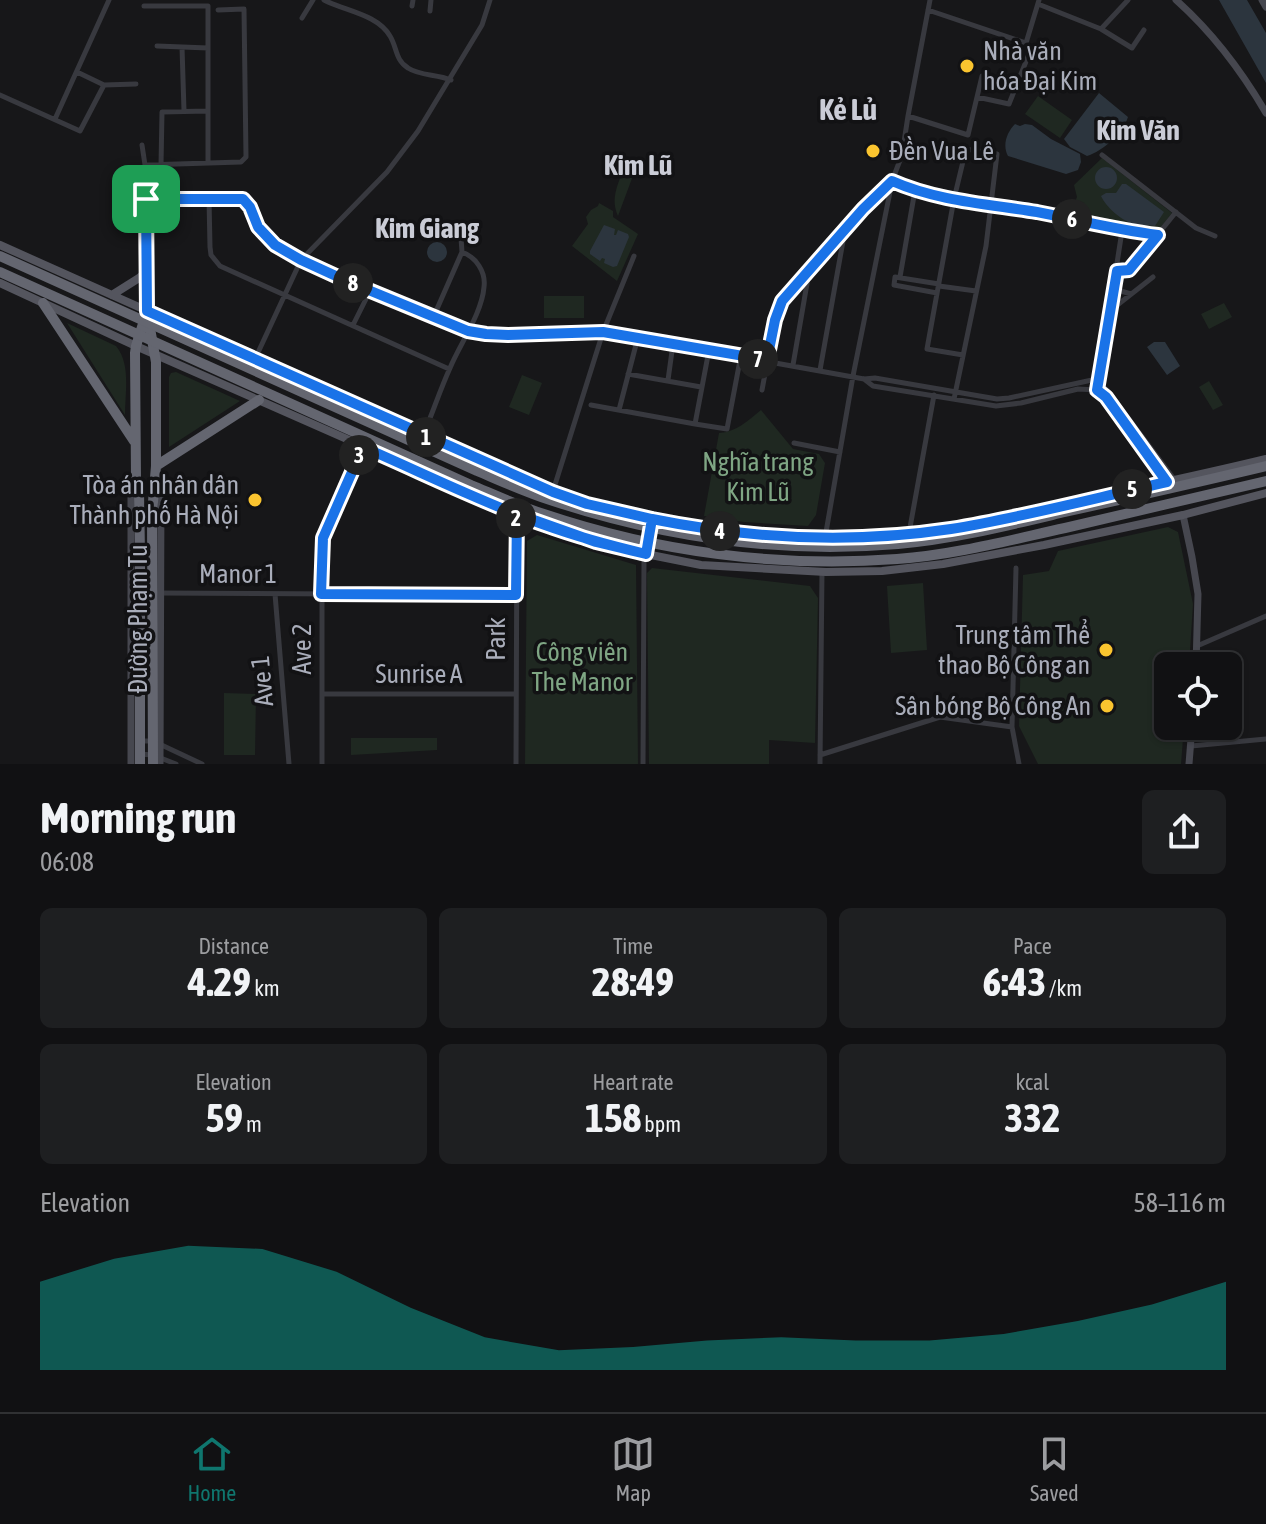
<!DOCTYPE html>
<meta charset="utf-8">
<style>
body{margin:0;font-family:"Asap Condensed",sans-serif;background:#1e1f21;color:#f1f3f6;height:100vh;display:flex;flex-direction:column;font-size:30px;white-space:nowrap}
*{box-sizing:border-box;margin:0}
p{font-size:26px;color:#9c9da0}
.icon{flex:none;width:44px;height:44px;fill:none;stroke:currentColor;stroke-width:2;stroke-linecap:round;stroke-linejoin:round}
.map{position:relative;height:764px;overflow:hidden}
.details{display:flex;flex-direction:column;background:#111113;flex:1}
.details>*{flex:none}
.tools{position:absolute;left:1154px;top:652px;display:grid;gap:16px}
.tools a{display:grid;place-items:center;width:88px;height:88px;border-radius:12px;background:#111113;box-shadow:0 2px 6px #0004,0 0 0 2px #303133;font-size:40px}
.pin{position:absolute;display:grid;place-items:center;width:68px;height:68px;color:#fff;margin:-34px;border-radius:16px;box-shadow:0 4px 12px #0006}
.km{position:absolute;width:40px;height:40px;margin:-20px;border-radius:50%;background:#222;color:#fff;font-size:22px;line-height:40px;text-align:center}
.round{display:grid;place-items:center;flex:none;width:84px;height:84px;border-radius:12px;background:#1e1f21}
.summary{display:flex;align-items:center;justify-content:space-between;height:136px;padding:0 40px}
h1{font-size:44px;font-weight:700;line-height:60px}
.metrics{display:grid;grid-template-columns:repeat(3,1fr);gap:12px;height:136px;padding:8px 40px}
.metrics div{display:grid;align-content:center;border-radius:12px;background:#1e1f21;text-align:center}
.metrics b{font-size:40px;font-weight:700}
.metrics small{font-size:22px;font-weight:400}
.metrics p{font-size:22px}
.chart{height:224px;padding:16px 40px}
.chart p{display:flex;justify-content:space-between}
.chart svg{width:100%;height:144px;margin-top:8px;fill:#0f766e;opacity:.7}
.tab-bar{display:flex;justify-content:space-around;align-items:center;height:112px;border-top:2px solid #303133;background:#111113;font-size:22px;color:#9c9da0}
.tab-bar a{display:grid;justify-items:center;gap:4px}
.tab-bar .on{color:#0f766e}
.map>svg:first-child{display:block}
</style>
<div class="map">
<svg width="1266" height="764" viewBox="0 0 1266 764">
<rect width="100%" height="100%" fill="#171719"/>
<path fill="#1f2821" d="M1038 96 1072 120 1060 138 1025 114Z
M1102 158 1172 213 1156 233 1074 219 1071 212 1077 197 1074 185Z
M624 168 634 173 618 216C610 199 618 184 624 168Z
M599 203 613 211V217L638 234 617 281 572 246 588 224 586 217 591 210 598 206Z
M544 296H584V318H544Z
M1224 303 1232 317 1209 329 1201 314Z
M67 323 116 346C131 364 125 392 125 415Z
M176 372 240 401 169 447V377L171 373Z
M522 375 542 383 529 415 509 407Z
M1209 381 1223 405 1213 410 1199 387Z
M761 410 793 449 819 454 825 463 816 515 808 526 744 522 704 516 719 433C736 432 748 421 761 410Z
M1168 527 1178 532 1193 604 1189 666H1168V726H1184L1181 764H1038L1019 726 1023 575 1049 571 1058 551Z
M537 535 636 565 638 764H525L527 541Z
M652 568 810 586 818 598 815 743 769 740V764H649L647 573Z
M923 583 927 650 891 653 887 586Z
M224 693 256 694 255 755H224Z
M351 738H437V750L351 755Z"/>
<path fill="#2c353e" d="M1219 0H1247L1266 33V83Z
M1099 93 1128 117C1123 133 1103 151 1087 156L1070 147 1064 139Z
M1015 124 1020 126 1025 124 1032 125 1051 139 1080 154 1081 162 1078 170 1066 174 1008 156C1002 145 1007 132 1015 124Z
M1095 178a11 11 0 1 1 22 0a11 11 0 1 1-22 0Z
M1122 184H1126L1164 212 1155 226C1148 225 1140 225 1133 224 1121 220 1106 207 1101 196L1106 193H1116Z
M604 225 615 229 614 235H616L618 230 628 234 629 237 617 266 613 267 604 263 605 259 602 258 600 261 590 254V251Z
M427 252a10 10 0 1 1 20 0a10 10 0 1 1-20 0Z
M1154 342H1165L1180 366 1167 375 1147 347Z"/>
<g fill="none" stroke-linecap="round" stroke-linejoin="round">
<path stroke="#38393f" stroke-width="5" d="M324 0C345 11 377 14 390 36 397 47 395 60 408 68 420 76 437 74 451 80
M1038 4 1101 29 1132 48 1144 30
M144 6H208V163
M412 6 413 0
M928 10 1026 43
M430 11 431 0
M302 18 313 0
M1101 29 1128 0
M157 46 208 48
M182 47 184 111
M77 72 104 85 136 84
M0 95 80 131 104 85
M977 97 1009 104 1031 49 1026 43 1039 0
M908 116 968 135 982 76
M55 119 109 0
M142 145 145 165 147 310
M1102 155 1196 228 1215 236
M145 165 241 162 246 157 244 9 218 10
M161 165 162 112 207 111
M892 181C937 201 989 204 1037 213 1077 220 1117 230 1158 235
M146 199H243L250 207 258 227 275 245 301 260 349 282 468 331 486 334 508 335 603 332 864 379 875 378 997 399 1009 398 1092 380 1098 382 1107 390 1174 479
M209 199 210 247 211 255 220 266 449 369
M461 238 462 252
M1117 271 1129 270 1176 212
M900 277 915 190
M939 286 976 291
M1114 289 1131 294
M937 293 894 285 895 277 939 284
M1111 310 1153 277
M353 325 370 291
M255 359 301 260 387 172 418 131 482 25 490 0
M793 365 809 272
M820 370 845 230
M628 374 701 387
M864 379 873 386 996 406 1021 403 1078 389 1097 390 1106 397 1166 481
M668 380 673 344
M1098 385 1122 231
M762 390 775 320 782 301 863 209 892 181 902 155 908 116 930 0
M954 399 986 246 997 154 966 149 954 199 927 349 963 355
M591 405 695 424 709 350
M619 410 638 337
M695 424 727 429 741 355
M424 433C433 412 440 390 450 368 460 344 482 313 484 287 486 272 476 257 462 252L433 318
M794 443 840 452
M553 491 603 332 634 256
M909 533 934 395
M825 538 853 376 892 182
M1016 568 1012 727 1019 764
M157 593 516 595
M275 594 289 764
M1197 646 1266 616
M322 694H516
M140 741H153L202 764
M1191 746 1266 739
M139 754 153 755 176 764
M820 755 940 717 1012 727
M322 764V547L327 529 363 447
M516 764 517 514
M643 764 644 560 646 554
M820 764 822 571"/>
<path stroke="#46474f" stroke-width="7" d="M1176 0C1213 33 1241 70 1266 113
M1262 0 1266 7
M157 479 161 492 160 764
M1183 515 1192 557 1198 594 1196 666
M131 764V492L135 480
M1189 764 1192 726"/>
<path stroke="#54555e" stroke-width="8" d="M0 245 553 492C665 531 793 547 911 534 977 526 1042 510 1107 495 1160 483 1213 472 1266 459
M0 283 136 346 517 514 596 542 646 554 701 565 826 572 882 571 943 564 1044 545 1183 515 1266 493
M112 295 139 278 147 271"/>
<path stroke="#646670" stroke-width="10" d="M43 303 134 441
M148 317 156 362V466L152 514 153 764
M156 466 259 400
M140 764V554L139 492 136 478 135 353 136 346 147 311"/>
<path stroke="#646670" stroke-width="10" d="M0 256 477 471C501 481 525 492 550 500 662 537 780 554 898 544 954 539 1010 525 1065 512 1132 497 1199 482 1266 466
M0 272 471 485C495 495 519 506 544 514 657 552 778 568 897 559 954 555 1010 540 1065 528 1132 512 1199 497 1266 481"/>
</g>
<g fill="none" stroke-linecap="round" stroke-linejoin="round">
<g stroke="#fff" stroke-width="16">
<path id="route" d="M146 199 147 311 553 492 587 504 652 519 646 554 596 542 517 514 516 595 321 594 323 538 363 447C423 473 483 503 545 525 578 537 612 546 646 554L652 519C751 539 851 544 951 529 1024 517 1095 498 1167 482L1106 397 1097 390 1117 271 1129 270 1158 235C1117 230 1077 220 1037 212 988 204 937 201 892 181L863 209 782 301 775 320 767 360 603 332 508 335 486 334 468 331 349 282 301 260 275 245 258 227 250 207 243 199H146"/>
</g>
<use href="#route" stroke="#1a73e8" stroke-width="10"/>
</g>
<g fill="#fac42f" stroke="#121214" stroke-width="3">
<circle cx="967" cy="66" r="8"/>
<circle cx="873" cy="151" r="8"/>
<circle cx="255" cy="500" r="8"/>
<circle cx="1106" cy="650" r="8"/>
<circle cx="1107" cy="706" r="8"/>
</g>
<g text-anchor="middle" stroke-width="7" stroke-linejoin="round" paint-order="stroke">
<g font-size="26" fill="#a9adba" stroke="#121214" text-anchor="end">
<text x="983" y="60" text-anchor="start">Nhà văn<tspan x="983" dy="30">hóa Đại Kim</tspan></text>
<text x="889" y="160" text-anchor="start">Đền Vua Lê</text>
<text x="239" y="494">Tòa án nhân dân<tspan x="239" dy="30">Thành phố Hà Nội</tspan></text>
<text x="1090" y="644">Trung tâm Thể<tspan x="1090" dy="30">thao Bộ Công an</tspan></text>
<text x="1091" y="715">Sân bóng Bộ Công An</text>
</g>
<g font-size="26" fill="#7fa684" stroke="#121214">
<text x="758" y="471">Nghĩa trang<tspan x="758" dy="30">Kim Lũ</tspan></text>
<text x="582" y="661">Công viên<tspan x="582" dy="30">The Manor</tspan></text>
</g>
<g font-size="26" fill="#a9adba" stroke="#121214">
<text x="238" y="583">Manor 1</text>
<text transform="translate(138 619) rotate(-90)" y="9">Đường Phạm Tu</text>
<text transform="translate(496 639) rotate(-90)" y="9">Park</text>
<text transform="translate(302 649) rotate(-90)" y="9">Ave 2</text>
<text x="419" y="683">Sunrise A</text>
<text transform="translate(262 681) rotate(-95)" y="9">Ave 1</text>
</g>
<g font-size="28" font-weight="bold" fill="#caccd6" stroke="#121214">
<text x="1138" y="140">Kim Văn</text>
<text x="638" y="175">Kim Lũ</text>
<text x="427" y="238">Kim Giang</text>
</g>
<g font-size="30" font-weight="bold" fill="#caccd6" stroke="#121214">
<text x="848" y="120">Kẻ Lủ</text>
</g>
</g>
</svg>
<div class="tools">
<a><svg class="icon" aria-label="locate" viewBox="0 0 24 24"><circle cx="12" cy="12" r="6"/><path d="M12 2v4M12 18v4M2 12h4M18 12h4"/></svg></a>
</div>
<div class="pin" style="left:146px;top:199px;background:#1e9e55"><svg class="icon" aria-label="arrive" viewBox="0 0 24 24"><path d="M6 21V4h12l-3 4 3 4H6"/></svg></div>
<b class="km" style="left:426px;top:437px">1</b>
<b class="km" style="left:516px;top:518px">2</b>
<b class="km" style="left:359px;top:455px">3</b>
<b class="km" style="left:720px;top:531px">4</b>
<b class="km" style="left:1132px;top:489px">5</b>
<b class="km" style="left:1072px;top:219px">6</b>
<b class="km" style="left:758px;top:359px">7</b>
<b class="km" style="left:353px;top:283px">8</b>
</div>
<section class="details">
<div class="summary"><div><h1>Morning run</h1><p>06:08</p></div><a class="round"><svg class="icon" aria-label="share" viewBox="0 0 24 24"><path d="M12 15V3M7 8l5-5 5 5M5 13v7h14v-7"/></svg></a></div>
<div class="metrics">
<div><p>Distance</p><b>4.29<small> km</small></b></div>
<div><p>Time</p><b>28:49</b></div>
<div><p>Pace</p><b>6:43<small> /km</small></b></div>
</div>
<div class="metrics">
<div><p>Elevation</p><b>59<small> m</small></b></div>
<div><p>Heart rate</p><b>158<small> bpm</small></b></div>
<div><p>kcal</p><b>332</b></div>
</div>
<div class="chart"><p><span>Elevation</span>58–116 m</p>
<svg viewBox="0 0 160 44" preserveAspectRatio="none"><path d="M0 44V17L10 10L20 6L30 7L40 14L50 25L60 34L70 38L80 37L90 35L100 34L110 35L120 35L130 33L140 29L150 24L160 17V44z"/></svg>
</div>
</section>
<nav class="tab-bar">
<a class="on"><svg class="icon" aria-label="home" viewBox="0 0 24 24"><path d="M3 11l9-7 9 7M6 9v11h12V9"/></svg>Home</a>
<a><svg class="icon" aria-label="map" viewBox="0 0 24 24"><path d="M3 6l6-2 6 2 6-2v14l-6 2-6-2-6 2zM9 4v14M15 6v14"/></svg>Map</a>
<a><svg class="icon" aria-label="saved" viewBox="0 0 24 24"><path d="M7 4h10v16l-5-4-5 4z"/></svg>Saved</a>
</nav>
